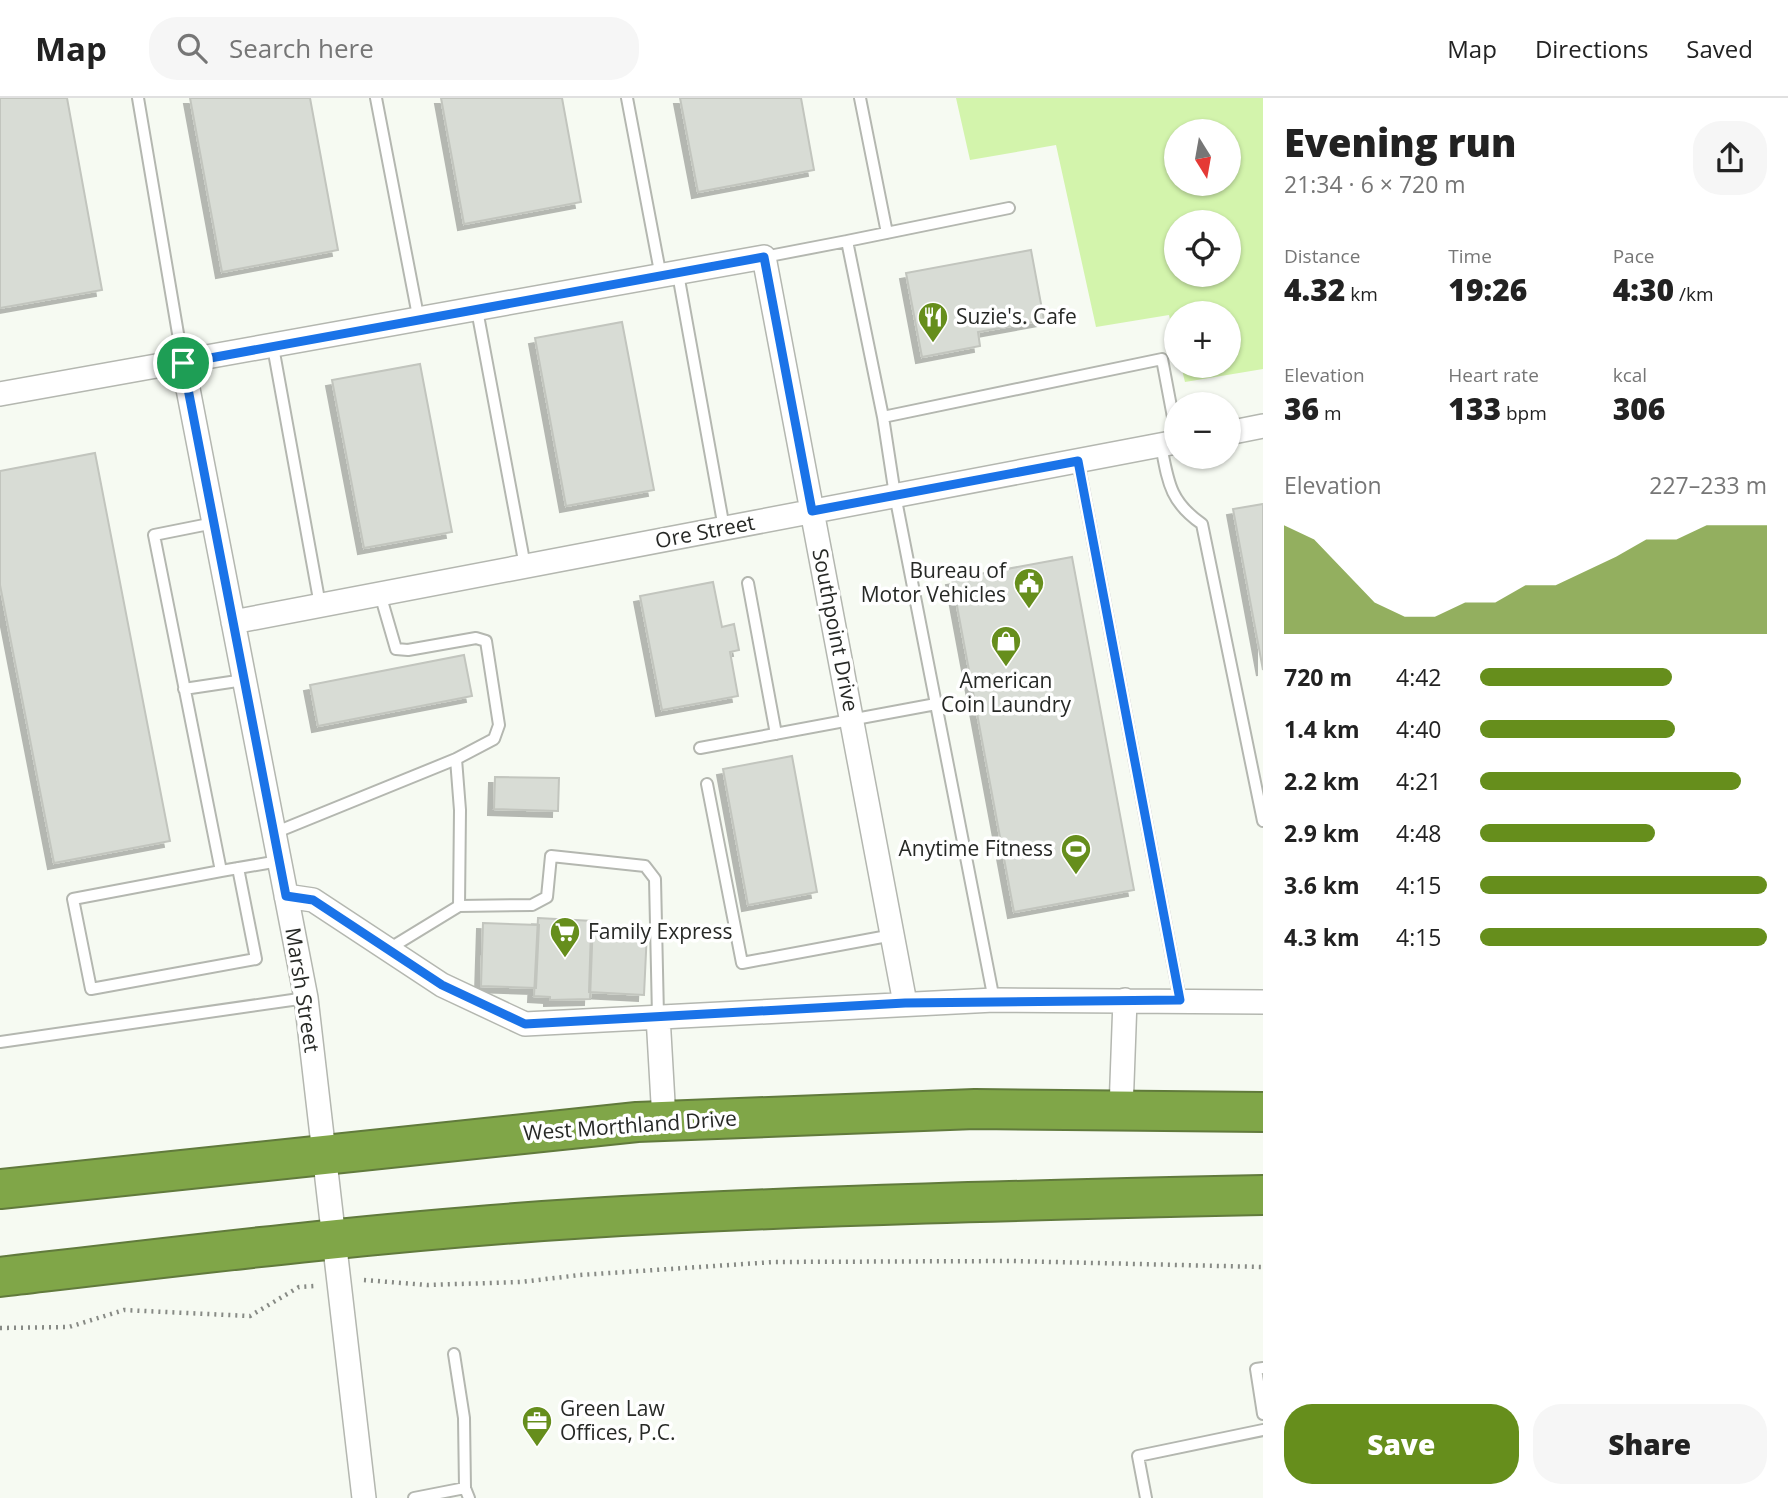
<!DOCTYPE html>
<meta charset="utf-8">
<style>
body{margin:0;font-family:"Open Sans",sans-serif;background:#f6f6f6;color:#222;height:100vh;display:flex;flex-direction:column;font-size:26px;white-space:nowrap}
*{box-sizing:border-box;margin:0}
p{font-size:23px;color:#767676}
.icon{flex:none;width:38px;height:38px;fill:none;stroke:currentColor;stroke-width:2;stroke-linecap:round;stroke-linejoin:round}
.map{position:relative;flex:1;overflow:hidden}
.panel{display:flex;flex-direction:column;background:#fff;width:525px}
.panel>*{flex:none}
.needle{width:46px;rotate:169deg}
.tools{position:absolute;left:1164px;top:21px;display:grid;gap:14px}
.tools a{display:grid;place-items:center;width:77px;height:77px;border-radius:50%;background:#fff;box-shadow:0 2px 5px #0004;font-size:35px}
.pin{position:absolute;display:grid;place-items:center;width:60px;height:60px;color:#fff;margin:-30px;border:4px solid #fff;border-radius:50%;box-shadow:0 2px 7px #0007}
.round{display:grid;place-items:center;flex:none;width:74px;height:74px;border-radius:28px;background:#f6f6f6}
.summary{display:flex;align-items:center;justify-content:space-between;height:119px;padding:0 21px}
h1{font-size:38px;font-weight:800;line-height:52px}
.metrics{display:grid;grid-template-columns:repeat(3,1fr);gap:10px;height:119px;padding:7px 21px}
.metrics div{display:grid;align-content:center}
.metrics b{font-size:30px;font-weight:800}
.metrics small{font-size:19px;font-weight:400}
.metrics p{font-size:19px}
.chart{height:196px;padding:14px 21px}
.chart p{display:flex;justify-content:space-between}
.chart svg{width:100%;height:126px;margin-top:7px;fill:#668e1c;opacity:.7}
.action{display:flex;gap:14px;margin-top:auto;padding:14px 21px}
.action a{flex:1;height:80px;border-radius:28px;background:#668e1c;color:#fff;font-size:28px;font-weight:800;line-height:80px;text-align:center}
.action a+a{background:#f6f6f6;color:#222}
ul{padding:0 21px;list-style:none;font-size:23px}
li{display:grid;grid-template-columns:112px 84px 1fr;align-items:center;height:52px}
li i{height:18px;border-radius:9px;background:#668e1c}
header{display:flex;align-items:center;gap:42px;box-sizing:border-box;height:98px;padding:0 35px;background:#fff;border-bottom:2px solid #e0e0e0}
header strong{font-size:33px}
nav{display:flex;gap:38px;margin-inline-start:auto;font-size:24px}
.search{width:490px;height:63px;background:#f6f6f6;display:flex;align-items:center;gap:18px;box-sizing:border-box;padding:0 24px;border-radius:28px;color:#767676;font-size:26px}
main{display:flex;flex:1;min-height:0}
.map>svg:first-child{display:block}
</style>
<header>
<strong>Map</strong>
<div class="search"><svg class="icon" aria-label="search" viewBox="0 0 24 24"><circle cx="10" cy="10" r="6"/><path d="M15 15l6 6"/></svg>Search here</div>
<nav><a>Map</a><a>Directions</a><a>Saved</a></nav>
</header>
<main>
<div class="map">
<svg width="1263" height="1400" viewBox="0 0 1263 1400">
<defs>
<filter id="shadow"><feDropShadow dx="-6" dy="6" stdDeviation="0" flood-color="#0004"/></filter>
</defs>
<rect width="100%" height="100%" fill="#f6faf2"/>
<path fill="#d3f4ac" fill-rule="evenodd" d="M956 0H1263V271L1185 284 1181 268H1228V215H1176V247L1169 217 1096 229 1056 47 970 62ZM1176 33H1228V86H1176ZM1176 124H1228V177H1176Z"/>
<path fill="#d8dcd5" stroke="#c2c5be" stroke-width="2" filter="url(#shadow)" d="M0 0H67L102 192 0 210Z
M190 0H310L338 152 222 174Z
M441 0H562L581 104 464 126Z
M680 0H801L814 72 698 94Z
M1031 152 1044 222 978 234 980 248 922 259 906 175Z
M622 224 654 392 566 408 535 240Z
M420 266 452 434 364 450 332 282Z
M95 355 170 743 54 765 0 487V373Z
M1263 406V572L1233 411Z
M1072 459 1134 792 1014 814 952 481Z
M713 484 722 529 734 526 739 552 730 554 738 598 662 612 640 498Z
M464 557 472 598 318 628 310 587Z
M792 658 817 794 748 807 723 671Z
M495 679 559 680 558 713 494 711Z
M538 820 593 823 590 901 550 902V899L534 898Z
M483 825 539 827 536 890 481 888Z
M591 831 647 833 644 897 589 894Z"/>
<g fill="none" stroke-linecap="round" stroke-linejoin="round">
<g stroke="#b4b7b0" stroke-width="14">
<path id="lane" d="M138 0 183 265
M376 0 419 223
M627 0 661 179
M860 0 887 135
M847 143 1009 110
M764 159 847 143 883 319 1162 261 1176 335
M678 176 724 430
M477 212 525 468
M273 249 320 507
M883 319 895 397 994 902
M1161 347C1168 384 1170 404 1202 426L1263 723
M1078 363 1180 902
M214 425 154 437 221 773 279 763
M748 485 776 636
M184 591 244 582
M700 650 936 606
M456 661 460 712 459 808 532 807 547 799 551 758 645 768 655 781 658 918
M707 686 742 865 893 837
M274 735 456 661 494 641 499 627 486 543 476 540 408 552 396 551 380 496
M221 773 73 801 91 891 256 861 238 770
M387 852 459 808
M0 944 306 900
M454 1256 464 1320 465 1390
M1263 1270 1256 1271 1263 1316
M414 1400 465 1390 469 1400
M1146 1400 1138 1358 1263 1332"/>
</g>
<g stroke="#b4b7b0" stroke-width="26">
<path id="street" d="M183 265 306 900 364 1400
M0 296 764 159 905 905
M1228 335 1263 328
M233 524 1176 344
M286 798 313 802 442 887 525 926 994 902 1263 904
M658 918 664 1022
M1121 1012 1125 902"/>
</g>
<g stroke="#617a3c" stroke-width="42">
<path id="highway" d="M0 1091 637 1024 975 1011 1263 1014
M0 1179C196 1156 392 1132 589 1120 813 1107 1038 1102 1263 1097"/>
</g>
<path stroke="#878a85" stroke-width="4.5" stroke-dasharray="2 5" stroke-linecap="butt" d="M364 1182 427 1187 521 1184 580 1177 774 1164 1012 1163 1263 1169
M0 1230 69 1229 124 1212 250 1218 299 1189 314 1188"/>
<use href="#lane" stroke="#fff" stroke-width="10"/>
<use href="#street" stroke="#fff" stroke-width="23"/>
<use href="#highway" stroke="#80a648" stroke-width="38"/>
</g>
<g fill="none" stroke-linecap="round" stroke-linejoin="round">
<g stroke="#fff" stroke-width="14">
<path id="route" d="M764 159 812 413 1078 363 1180 902 905 905 525 926 442 887 313 802 286 798 183 265Z"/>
</g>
<use href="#route" stroke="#1a73e8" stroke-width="9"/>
</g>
<defs>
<g id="restaurant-pin" transform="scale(1.575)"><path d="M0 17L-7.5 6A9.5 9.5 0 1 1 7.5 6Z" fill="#668e1c" stroke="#fff"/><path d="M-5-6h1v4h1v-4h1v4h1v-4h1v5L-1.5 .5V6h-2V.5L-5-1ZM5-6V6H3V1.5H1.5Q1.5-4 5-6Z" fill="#fff"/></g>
<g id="civic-pin" transform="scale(1.575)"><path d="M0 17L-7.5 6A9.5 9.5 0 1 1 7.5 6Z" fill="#668e1c" stroke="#fff"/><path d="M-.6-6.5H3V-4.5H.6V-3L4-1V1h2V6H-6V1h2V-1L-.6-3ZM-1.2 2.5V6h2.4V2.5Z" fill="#fff"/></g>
<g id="shop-pin" transform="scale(1.575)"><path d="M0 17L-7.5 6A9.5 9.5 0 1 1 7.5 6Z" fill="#668e1c" stroke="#fff"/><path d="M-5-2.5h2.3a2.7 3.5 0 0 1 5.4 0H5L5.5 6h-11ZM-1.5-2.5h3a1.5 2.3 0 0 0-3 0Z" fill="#fff"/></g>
<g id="stadium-pin" transform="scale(1.575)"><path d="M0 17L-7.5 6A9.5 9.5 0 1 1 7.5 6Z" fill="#668e1c" stroke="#fff"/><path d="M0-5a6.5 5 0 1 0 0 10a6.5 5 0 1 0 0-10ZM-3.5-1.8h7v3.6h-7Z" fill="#fff"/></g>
<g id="supermarket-pin" transform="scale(1.575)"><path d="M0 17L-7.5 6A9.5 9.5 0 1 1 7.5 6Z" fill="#668e1c" stroke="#fff"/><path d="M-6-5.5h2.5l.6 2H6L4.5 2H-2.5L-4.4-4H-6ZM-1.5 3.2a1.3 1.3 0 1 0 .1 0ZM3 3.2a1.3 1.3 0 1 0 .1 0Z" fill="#fff"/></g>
<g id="office-pin" transform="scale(1.575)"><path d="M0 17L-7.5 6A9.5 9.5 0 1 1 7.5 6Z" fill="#668e1c" stroke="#fff"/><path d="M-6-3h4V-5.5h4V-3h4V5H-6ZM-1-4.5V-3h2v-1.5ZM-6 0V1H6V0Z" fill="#fff"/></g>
</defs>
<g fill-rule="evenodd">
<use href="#restaurant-pin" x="933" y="219"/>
<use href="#civic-pin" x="1029" y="485"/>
<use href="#shop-pin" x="1006" y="543"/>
<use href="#stadium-pin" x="1076" y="751"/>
<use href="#supermarket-pin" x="565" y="834"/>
<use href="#office-pin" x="537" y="1323"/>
</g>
<g text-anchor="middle" stroke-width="7" stroke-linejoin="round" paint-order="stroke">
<g font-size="21" fill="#272926" stroke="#fff" text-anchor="start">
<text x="956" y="226">Suzie's. Cafe</text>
<text x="1006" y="480" text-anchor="end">Bureau of<tspan x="1006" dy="24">Motor Vehicles</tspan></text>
<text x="1006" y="590" text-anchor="middle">American<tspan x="1006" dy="24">Coin Laundry</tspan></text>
<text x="1053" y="758" text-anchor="end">Anytime Fitness</text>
<text x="588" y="841">Family Express</text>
<text x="560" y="1318">Green Law<tspan x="560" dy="24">Offices, P.C.</tspan></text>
</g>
<g font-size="21" fill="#272926" stroke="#fff">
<text transform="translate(705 434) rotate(-11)" y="7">Ore Street</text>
<text transform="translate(835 532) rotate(79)" y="7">Southpoint Drive</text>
<text transform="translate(302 892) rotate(81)" y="7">Marsh Street</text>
<text transform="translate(630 1028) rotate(-4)" y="7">West Morthland Drive</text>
</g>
</g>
</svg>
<div class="tools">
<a><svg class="needle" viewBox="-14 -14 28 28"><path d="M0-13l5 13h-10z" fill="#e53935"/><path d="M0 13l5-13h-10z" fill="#767676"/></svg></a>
<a><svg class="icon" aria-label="locate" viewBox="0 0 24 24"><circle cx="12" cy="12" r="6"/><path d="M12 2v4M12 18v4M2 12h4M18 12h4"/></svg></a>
<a>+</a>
<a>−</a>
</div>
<div class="pin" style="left:183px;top:265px;background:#1e9e55"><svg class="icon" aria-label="arrive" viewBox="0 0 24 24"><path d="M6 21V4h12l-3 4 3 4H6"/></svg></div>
</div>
<section class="panel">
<div class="summary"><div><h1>Evening run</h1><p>21:34 · 6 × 720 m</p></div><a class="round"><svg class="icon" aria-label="share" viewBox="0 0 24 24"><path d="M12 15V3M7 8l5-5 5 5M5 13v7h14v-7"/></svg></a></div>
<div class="metrics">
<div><p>Distance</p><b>4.32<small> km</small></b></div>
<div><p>Time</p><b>19:26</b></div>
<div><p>Pace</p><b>4:30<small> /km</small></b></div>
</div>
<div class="metrics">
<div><p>Elevation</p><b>36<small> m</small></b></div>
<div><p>Heart rate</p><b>133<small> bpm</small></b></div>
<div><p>kcal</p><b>306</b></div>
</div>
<div class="chart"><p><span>Elevation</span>227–233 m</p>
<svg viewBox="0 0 160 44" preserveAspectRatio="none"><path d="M0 44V6L10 11L20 22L30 33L40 38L50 38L60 33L70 33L80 27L90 27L100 22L110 17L120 11L130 11L140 6L150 6L160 6V44z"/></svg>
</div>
<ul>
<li><b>720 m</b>4:42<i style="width:67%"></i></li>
<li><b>1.4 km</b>4:40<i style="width:68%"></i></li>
<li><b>2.2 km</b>4:21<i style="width:91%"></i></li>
<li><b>2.9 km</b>4:48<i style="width:61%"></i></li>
<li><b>3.6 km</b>4:15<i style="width:100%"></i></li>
<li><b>4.3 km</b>4:15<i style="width:100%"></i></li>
</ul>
<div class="action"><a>Save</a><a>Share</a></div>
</section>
</main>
